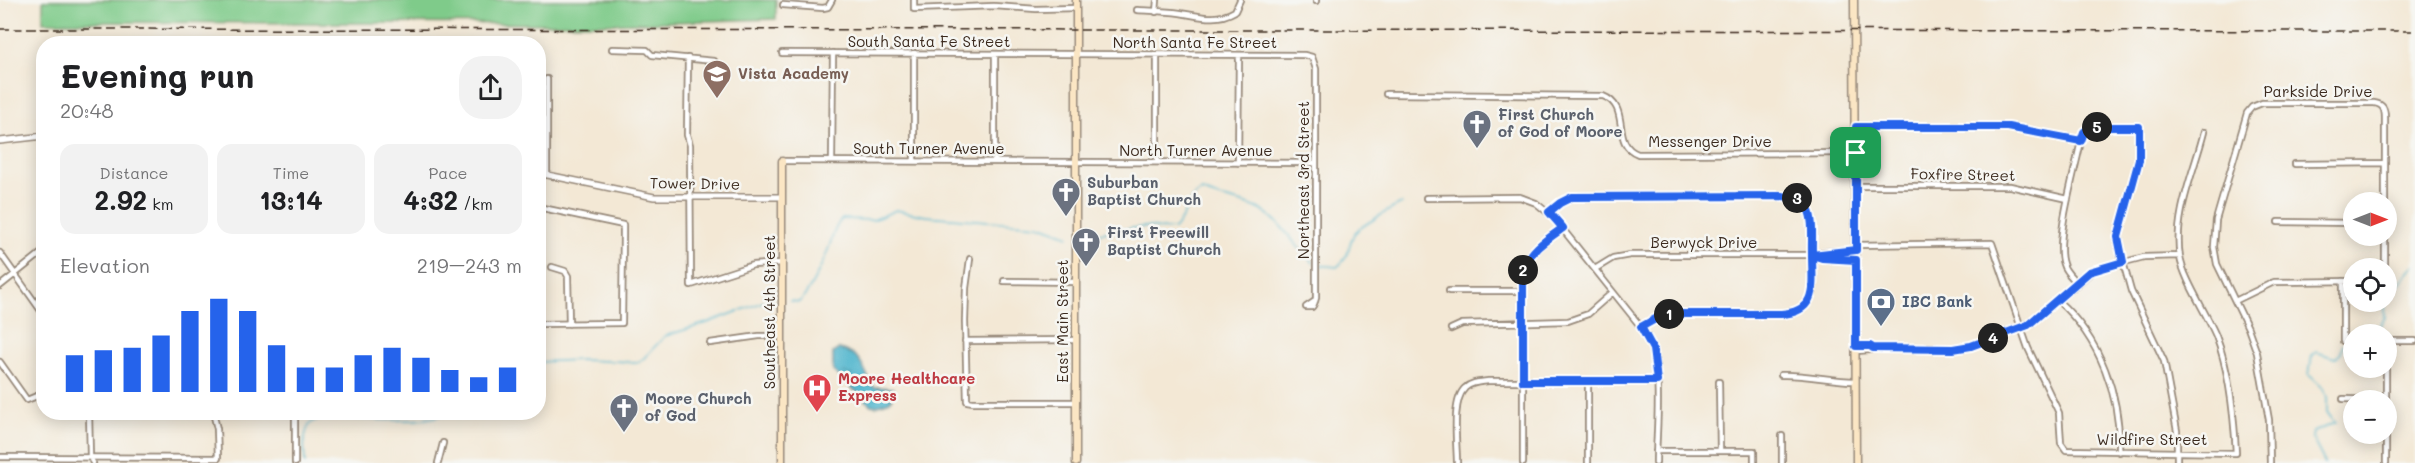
<!DOCTYPE html>
<meta charset="utf-8">
<style>
body{margin:0;font-family:Mali,sans-serif;background:#f2f2f2;color:#202124;height:100vh;display:flex;flex-direction:column;font-size:22px;white-space:nowrap}
*{box-sizing:border-box;margin:0}
p{font-size:20px;color:#757577}
.icon{flex:none;width:33px;height:33px;fill:none;stroke:currentColor;stroke-width:2;stroke-linecap:round;stroke-linejoin:round}
.map{position:relative;flex:1;overflow:hidden}
.drawer{position:absolute;left:36px;top:36px;width:510px;height:384px;display:flex;flex-direction:column;background:#fff;border-radius:24px;box-shadow:0 3px 15px #0003}
.drawer>*{flex:none}
.needle{width:39px;rotate:90deg}
.tools{position:absolute;left:2343px;top:192px;display:grid;gap:12px}
.tools a{display:grid;place-items:center;width:54px;height:54px;border-radius:50%;background:#fff;box-shadow:0 3px 15px #0003;font-size:30px}
.pin{position:absolute;display:grid;place-items:center;width:51px;height:51px;color:#fff;margin:-26px;border-radius:12px;box-shadow:0 3px 9px #0006}
.km{position:absolute;width:30px;height:30px;margin:-15px;border-radius:50%;background:#222;color:#fff;font-size:16px;line-height:30px;text-align:center}
.round{display:grid;place-items:center;flex:none;width:63px;height:63px;border-radius:24px;background:#f2f2f2}
.overview{display:flex;align-items:center;justify-content:space-between;height:102px;padding:0 24px}
h1{font-size:33px;font-weight:700;line-height:45px}
.stats{display:grid;grid-template-columns:repeat(3,1fr);gap:9px;height:102px;padding:6px 24px}
.stats div{display:grid;align-content:center;border-radius:15px;background:#f2f2f2;text-align:center}
.stats b{font-size:26px;font-weight:700}
.stats small{font-size:16px;font-weight:400}
.stats p{font-size:16px}
.chart{height:168px;padding:12px 24px}
.chart p{display:flex;justify-content:space-between}
.chart svg{width:100%;height:108px;margin-top:6px;stroke:#2563eb;stroke-width:6}
.map>svg:first-child{display:block}
</style>
<div class="map">
<svg width="2415" height="463" viewBox="0 0 2415 463">
<defs>
<pattern id="water-ripples" width="26" height="14" patternUnits="userSpaceOnUse" patternTransform="scale(1.5)"><rect width="26" height="14" fill="#4fb5cd"/><path d="M2 4q2-2 4 0t4 0M15 11q2-2 4 0t4 0" fill="none" stroke="#4393a6"/></pattern>
</defs>
<rect width="100%" height="100%" fill="#f6f6f2"/>
<filter id="ink" filterUnits="userSpaceOnUse"><feTurbulence type="fractalNoise" baseFrequency=".0167" numOctaves="2"/><feDisplacementMap in="SourceGraphic" scale="12" xChannelSelector="R" yChannelSelector="G"/><feConvolveMatrix kernelMatrix="1 2 1 2 8 2 1 2 1" color-interpolation-filters="sRGB"/></filter>
<filter id="wash" filterUnits="userSpaceOnUse"><feTurbulence type="fractalNoise" baseFrequency=".008" numOctaves="4" result="noise"/><feDisplacementMap in="SourceGraphic" scale="24" xChannelSelector="R" yChannelSelector="G"/><feGaussianBlur stdDeviation="1.35" result="paint"/><feColorMatrix in="noise" values="0 0 0 0 0 0 0 0 0 0 0 0 0 0 0 0 0 1.4 0 .05"/><feComposite in="paint" operator="in"/></filter>
<g filter="url(#wash)">
<rect width="100%" height="100%" fill="#f3e8d5"/>
<path fill="#7fcb8a" stroke="#5d7a54" stroke-width="1.5" d="M43 0H776V19L600 24 43 22Z"/>
<path fill="url(#water-ripples)" stroke="#457076" stroke-width="1.5" d="M839 349C866 355 861 370 874 387L893 388 894 394 890 401 876 406 871 405 833 371V353Z"/>
<g fill="none" stroke-linecap="round" stroke-linejoin="round">
<path stroke="#4fb5cd" stroke-width="1.5" d="M1082 235C1103 234 1124 228 1145 227 1156 227 1163 231 1174 229 1185 218 1188 197 1202 191 1221 200 1242 200 1261 210 1284 223 1294 247 1314 263
M1318 265 1337 267C1353 253 1346 248 1354 234 1357 228 1396 206 1402 204
M2386 299 2415 265
M790 301 799 302C808 296 826 257 830 244 834 234 834 227 842 219L873 220 896 210 926 216 1039 225 1069 236
M2345 336 2351 332 2367 333 2377 330 2385 317V302
M538 362 579 360 638 362 644 358 665 336 707 323 763 302H773
M305 463C304 450 302 430 313 421 350 412 415 430 448 412
M2325 463 2312 438 2313 432 2335 423 2327 412V397L2323 388 2309 375 2312 355 2316 352 2335 358 2341 352 2343 344"/>
</g>
</g>
<g filter="url(#ink)">
<g fill="none" stroke-linecap="round" stroke-linejoin="round">
<g stroke="#97897a" stroke-width="8">
<path id="minor" d="M914 0V9L994 6 1036 9 1076 8
M1316 1V0
M783 5 823 8 828 7 832 0
M1137 10C1151 11 1165 11 1180 13 1200 16 1216 22 1235 11L1240 0
M1156 12 1157 0
M612 49 647 50 652 55 714 61
M782 53 1304 55 1312 57 1316 69V298C1315 301 1314 305 1312 307H1306L1315 301
M1157 55V162
M688 58 687 135 690 145 691 285 753 265 782 263
M1386 94 1603 96C1632 107 1610 144 1638 154L1855 153
M1856 127H2008L2081 141
M782 161 1315 163
M832 161 833 53
M914 161V53
M995 161V54
M1238 163 1239 55
M2295 164 2385 163
M547 175V79
M43 177 44 205
M1856 186H2010L2068 199
M1426 198 1520 197 1536 203 1553 217 1641 327C1666 359 1656 423 1656 463
M538 207 623 225V235L622 323 538 324
M1549 212 1568 198 1582 196H1780C1787 196 1796 196 1802 201 1817 212 1812 273 1812 292 1808 309 1797 313 1781 314H1671L1659 317 1641 327
M2278 222 2354 223
M1856 245 1992 243 2028 348 2059 413 2061 443 2066 450 2236 453C2234 415 2230 372 2216 336 2207 314 2183 278 2180 257 2173 216 2194 172 2204 132
M0 253 44 315
M1817 255 1822 252 1856 250
M970 259 966 288 965 321 967 401 973 402H1075
M552 267 565 271 568 276 569 324
M2385 268V236
M1595 269 1613 258 1630 255H1812L1823 258 1856 260
M1004 281 1075 282
M2343 281V341H2354
M2077 283C2072 277 2065 272 2063 264 2054 240 2077 164 2082 136L2091 127H2138L2139 160 2119 233 2120 251 2131 291 2164 361 2177 431V463
M0 286 44 251
M1449 291H1522
M2058 301C2100 338 2121 396 2119 452
M2235 301 2274 282 2354 281
M1451 329 1462 324 1568 321 1588 314 1613 292
M965 341 1075 340
M2386 341H2415
M710 343 759 336H782
M1856 346H1870L1873 348
M1856 351 1870 350 1873 348 1953 349 1971 346 2032 322 2094 270 2144 257 2179 256
M0 362 27 400 44 393
M2386 368V400
M1781 375C1807 374 1830 381 1856 381
M1719 382 1720 451
M2343 399 2386 400
M89 412 90 457 93 463
M295 412V463
M2386 434V463
M1656 451H1754V463
M0 457 218 458 217 429 213 412
M438 463 443 443
M1457 463C1457 444 1451 401 1465 388 1471 382 1480 382 1488 381H1657
M1523 463V270C1530 250 1546 240 1563 228
M1588 463V381
M1782 463V436
M2270 463 2269 420 2257 353 2248 328 2217 264 2214 247 2216 220 2247 113 2252 107 2262 103H2374C2383 104 2385 109 2385 118V202"/>
</g>
<g stroke="#97897a" stroke-width="8">
<path id="tertiary" d="M0 141 44 136
M538 173 654 197H782"/>
</g>
<g stroke="#97897a" stroke-width="9">
<path id="secondary" d="M1076 0V463
M1854 0 1856 463
M782 161V463"/>
</g>
<use href="#minor" stroke="#fff" stroke-width="4.5"/>
<use href="#tertiary" stroke="#fff" stroke-width="5"/>
<use href="#secondary" stroke="#fbe6c4" stroke-width="6"/>
<path stroke="#3b2a1e" stroke-width="1.5" stroke-dasharray="9 4.5" stroke-linecap="butt" d="M0 29 2415 31"/>
</g>
</g>
<g fill="none" stroke-linecap="round" stroke-linejoin="round" filter="url(#ink)">
<g stroke="#fff" stroke-width="12">
<path id="route" d="M1856 153V250L1812 255C1812 284 1819 312 1781 314H1671L1659 317 1641 327 1653 349 1657 381H1523V270C1530 250 1546 240 1563 228L1549 212 1560 203 1572 197 1780 196C1819 197 1811 225 1812 255L1822 258 1856 260V346H1870L1873 348 1953 349 1971 346 2028 325 2089 272 2123 262 2118 237 2139 160V127H2091L2084 132 2081 141 2008 127H1856V153"/>
</g>
<use href="#route" stroke="#2563eb" stroke-width="8"/>
</g>
<defs>
<g id="school-pin" transform="scale(1.5)"><path d="M0 17L-7.5 6A9.5 9.5 0 1 1 7.5 6Z" fill="#8d6e63" stroke="#f6f6f2"/><path d="M0-5L7-2L0 1L-7-2ZM-4 1L0 2.5L4 1V4Q0 6-4 4Z" fill="#fff"/></g>
<g id="church-pin" transform="scale(1.5)"><path d="M0 17L-7.5 6A9.5 9.5 0 1 1 7.5 6Z" fill="#6b7280" stroke="#f6f6f2"/><path d="M-1.2-6h2.4v3.5h3.3v2.4h-3.3V6h-2.4V-.1h-3.3v-2.4h3.3Z" fill="#fff"/></g>
<g id="bank-pin" transform="scale(1.5)"><path d="M0 17L-7.5 6A9.5 9.5 0 1 1 7.5 6Z" fill="#5c6f8a" stroke="#f6f6f2"/><path d="M-6-4H6V4H-6ZM0-2.3a2.3 2.3 0 1 0 0 4.6a2.3 2.3 0 1 0 0-4.6Z" fill="#fff"/></g>
<g id="hospital-pin" transform="scale(1.5)"><path d="M0 17L-7.5 6A9.5 9.5 0 1 1 7.5 6Z" fill="#e0444e" stroke="#f6f6f2"/><path d="M-5-5h3v3.5h4V-5h3V5h-3V1.5h-4V5h-3Z" fill="#fff"/></g>
</defs>
<g fill-rule="evenodd">
<use href="#school-pin" x="717" y="74"/>
<use href="#church-pin" x="1477" y="124"/>
<use href="#church-pin" x="1066" y="192"/>
<use href="#church-pin" x="1086" y="242"/>
<use href="#bank-pin" x="1881" y="302"/>
<use href="#hospital-pin" x="817" y="388"/>
<use href="#church-pin" x="624" y="408"/>
</g>
<g text-anchor="middle" stroke-width="5" stroke-linejoin="round" paint-order="stroke">
<g font-size="15" fill="#3b2a1e" stroke="#f6f6f2">
<text x="929" y="47">South Santa Fe Street</text>
<text x="1195" y="48">North Santa Fe Street</text>
<text x="2318" y="97">Parkside Drive</text>
<text x="1710" y="147">Messenger Drive</text>
<text x="929" y="154">South Turner Avenue</text>
<text x="1196" y="156">North Turner Avenue</text>
<text transform="translate(1963 175) rotate(1)" y="5">Foxfire Street</text>
<text transform="translate(1304 180) rotate(-90)" y="5">Northeast 3rd Street</text>
<text transform="translate(695 184) rotate(1)" y="5">Tower Drive</text>
<text x="1704" y="248">Berwyck Drive</text>
<text transform="translate(770 312) rotate(-90)" y="5">Southeast 4th Street</text>
<text transform="translate(1063 321) rotate(-90)" y="5">East Main Street</text>
<text x="2152" y="445">Wildfire Street</text>
</g>
<g font-size="15" font-weight="bold" fill="#785e54" stroke="#f6f6f2" text-anchor="start">
<text x="738" y="79">Vista Academy</text>
</g>
<g font-size="15" font-weight="bold" fill="#5b616d" stroke="#f6f6f2" text-anchor="start">
<text x="1498" y="120">First Church<tspan x="1498" dy="17">of God of Moore</tspan></text>
<text x="1087" y="188">Suburban<tspan x="1087" dy="17">Baptist Church</tspan></text>
<text x="1107" y="238">First Freewill<tspan x="1107" dy="17">Baptist Church</tspan></text>
<text x="645" y="404">Moore Church<tspan x="645" dy="17">of God</tspan></text>
</g>
<g font-size="15" font-weight="bold" fill="#4e5e75" stroke="#f6f6f2" text-anchor="start">
<text x="1902" y="307">IBC Bank</text>
</g>
<g font-size="15" font-weight="bold" fill="#be3a42" stroke="#f6f6f2" text-anchor="start">
<text x="838" y="384">Moore Healthcare<tspan x="838" dy="17">Express</tspan></text>
</g>
</g>
</svg>
<div class="tools">
<a><svg class="needle" viewBox="-14 -14 28 28"><path d="M0-13l5 13h-10z" fill="#e53935"/><path d="M0 13l5-13h-10z" fill="#757577"/></svg></a>
<a><svg class="icon" aria-label="locate" viewBox="0 0 24 24"><circle cx="12" cy="12" r="6"/><path d="M12 2v4M12 18v4M2 12h4M18 12h4"/></svg></a>
<a>+</a>
<a>−</a>
</div>
<div class="pin" style="left:1856px;top:153px;background:#1e9e55"><svg class="icon" aria-label="arrive" viewBox="0 0 24 24"><path d="M6 21V4h12l-3 4 3 4H6"/></svg></div>
<b class="km" style="left:1669px;top:314px">1</b>
<b class="km" style="left:1523px;top:270px">2</b>
<b class="km" style="left:1797px;top:198px">3</b>
<b class="km" style="left:1993px;top:338px">4</b>
<b class="km" style="left:2097px;top:127px">5</b>
<section class="drawer">
<div class="overview"><div><h1>Evening run</h1><p>20:48</p></div><a class="round"><svg class="icon" aria-label="share" viewBox="0 0 24 24"><path d="M12 15V3M7 8l5-5 5 5M5 13v7h14v-7"/></svg></a></div>
<div class="stats">
<div><p>Distance</p><b>2.92<small> km</small></b></div>
<div><p>Time</p><b>13:14</b></div>
<div><p>Pace</p><b>4:32<small> /km</small></b></div>
</div>
<div class="chart"><p><span>Elevation</span>219–243 m</p>
<svg viewBox="0 0 160 44" preserveAspectRatio="none"><path d="M5 44V29M15 44V27M25 44V26M35 44V21M45 44V11M55 44V6M65 44V11M75 44V25M85 44V34M95 44V34M105 44V29M115 44V26M125 44V30M135 44V35M145 44V38M155 44V34"/></svg>
</div>
</section>
</div>
